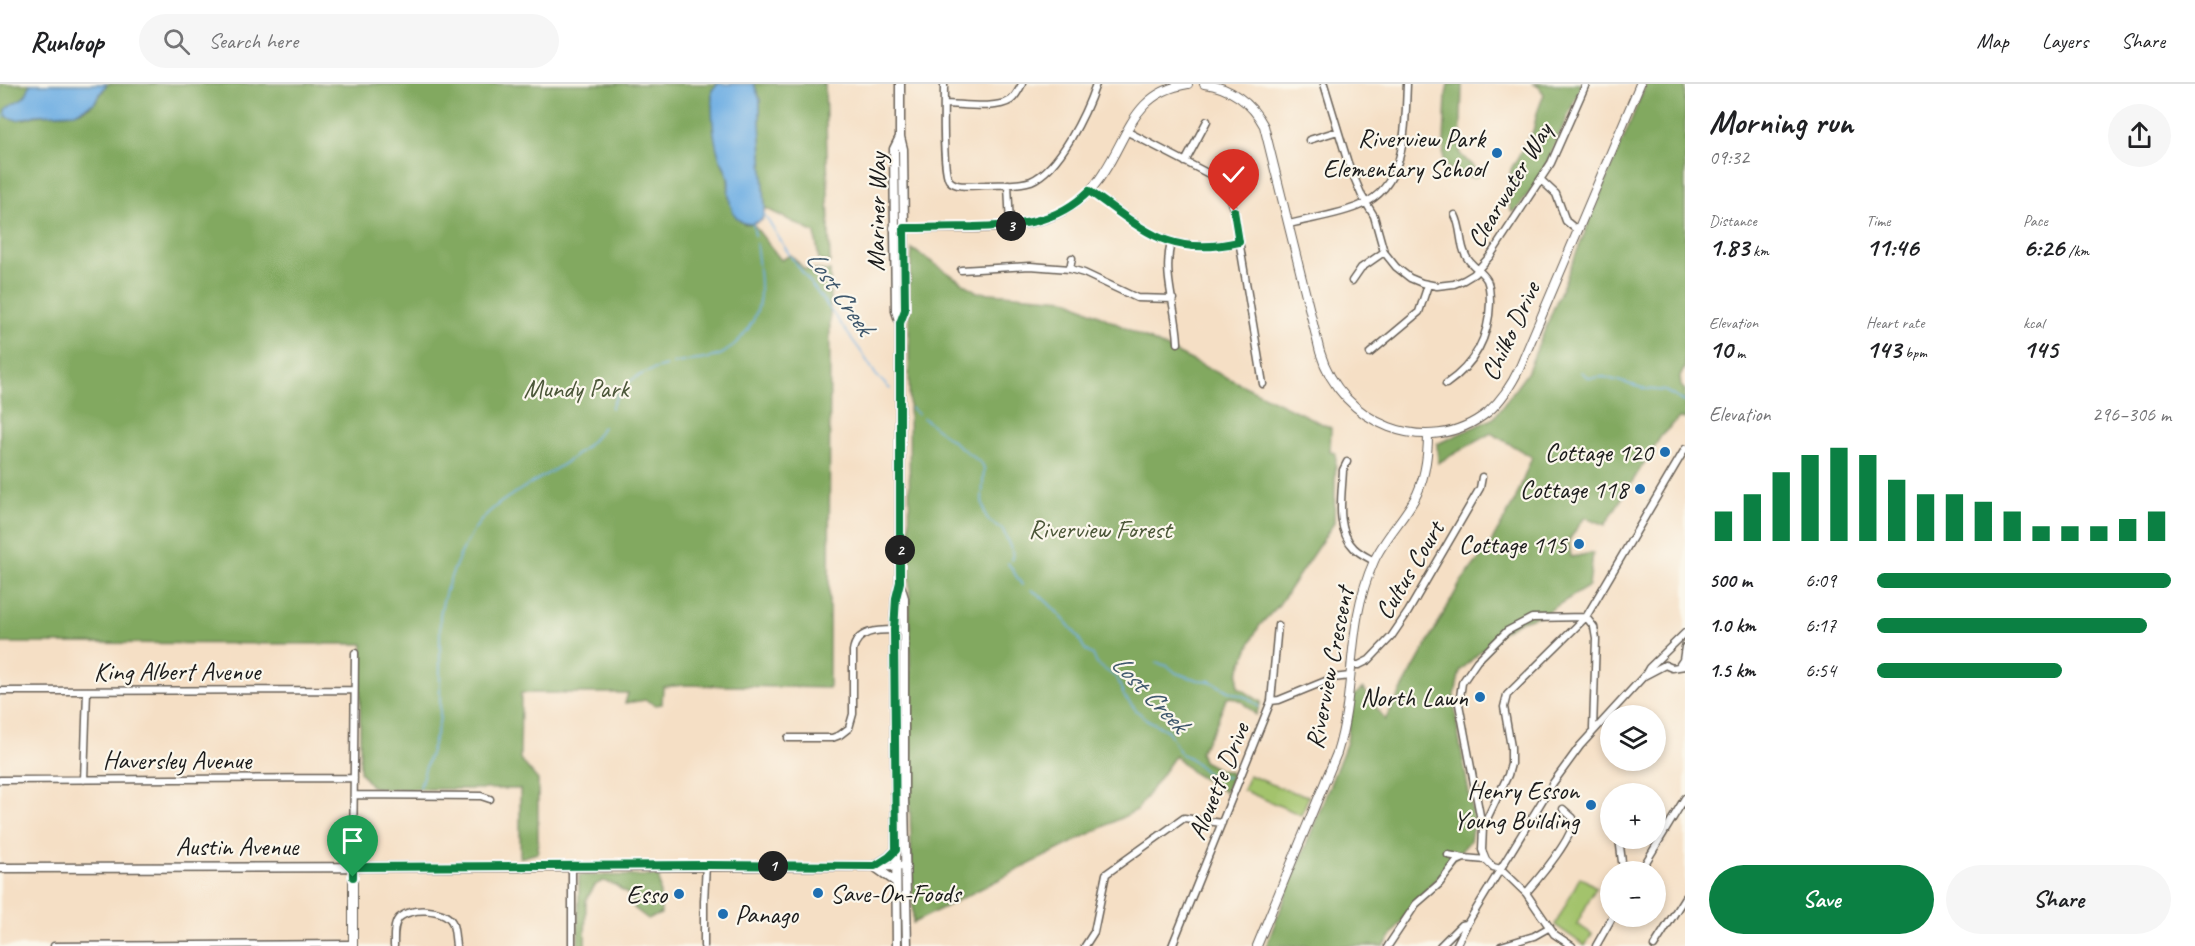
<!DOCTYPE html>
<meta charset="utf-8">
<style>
body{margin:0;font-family:Caveat,sans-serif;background:#f6f6f6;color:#202124;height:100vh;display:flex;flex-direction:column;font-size:22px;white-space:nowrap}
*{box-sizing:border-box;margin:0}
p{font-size:20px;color:#757577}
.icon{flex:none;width:33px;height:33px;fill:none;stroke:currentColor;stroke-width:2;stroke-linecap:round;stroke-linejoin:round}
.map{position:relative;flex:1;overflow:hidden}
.sheet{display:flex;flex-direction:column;background:#fff;width:510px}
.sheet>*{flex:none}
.controls{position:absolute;left:1600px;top:621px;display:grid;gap:12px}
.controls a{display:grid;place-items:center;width:66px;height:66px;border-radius:50%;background:#fff;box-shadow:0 3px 9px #0003;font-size:30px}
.pin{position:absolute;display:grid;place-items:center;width:51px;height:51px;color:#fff;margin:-62px -26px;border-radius:50% 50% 50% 0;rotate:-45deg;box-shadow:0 0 6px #0007}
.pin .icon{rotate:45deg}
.km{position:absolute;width:30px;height:30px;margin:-15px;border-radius:50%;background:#222;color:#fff;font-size:16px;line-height:30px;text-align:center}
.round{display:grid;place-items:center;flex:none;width:63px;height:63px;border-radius:32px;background:#f6f6f6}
.overview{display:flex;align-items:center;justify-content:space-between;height:102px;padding:0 24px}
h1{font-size:33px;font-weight:600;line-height:45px}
.figures{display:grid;grid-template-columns:repeat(3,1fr);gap:9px;height:102px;padding:6px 24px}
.figures div{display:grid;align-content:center}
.figures b{font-size:26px;font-weight:600}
.figures small{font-size:16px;font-weight:400}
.figures p{font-size:16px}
.chart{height:168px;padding:12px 24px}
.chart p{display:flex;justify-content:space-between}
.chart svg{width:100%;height:108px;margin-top:6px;stroke:#0b8043;stroke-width:6}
.button{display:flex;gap:12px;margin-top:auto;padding:12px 24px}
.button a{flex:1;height:69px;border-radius:36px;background:#0b8043;color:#fff;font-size:24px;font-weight:600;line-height:69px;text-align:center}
.button a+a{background:#f6f6f6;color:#202124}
ul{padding:0 24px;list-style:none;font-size:20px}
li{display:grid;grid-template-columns:96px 72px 1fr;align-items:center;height:45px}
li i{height:15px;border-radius:8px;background:#0b8043}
header{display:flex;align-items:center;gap:36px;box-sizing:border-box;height:84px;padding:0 30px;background:#fff;border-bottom:2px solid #e0e0e0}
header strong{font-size:28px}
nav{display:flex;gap:33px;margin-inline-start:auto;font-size:21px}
.search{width:420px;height:54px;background:#f6f6f6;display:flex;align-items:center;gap:15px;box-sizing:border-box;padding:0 21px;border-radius:33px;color:#757577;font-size:22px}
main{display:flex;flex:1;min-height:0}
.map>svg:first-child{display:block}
</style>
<header>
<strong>Runloop</strong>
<div class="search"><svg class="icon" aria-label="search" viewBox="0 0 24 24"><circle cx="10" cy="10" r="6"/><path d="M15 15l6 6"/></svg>Search here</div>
<nav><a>Map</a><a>Layers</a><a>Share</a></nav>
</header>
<main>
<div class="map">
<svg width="1685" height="862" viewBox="0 0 1685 862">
<rect width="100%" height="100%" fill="#fbf7ec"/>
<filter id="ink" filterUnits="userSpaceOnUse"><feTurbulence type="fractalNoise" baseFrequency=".0167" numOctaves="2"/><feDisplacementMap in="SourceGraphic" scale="12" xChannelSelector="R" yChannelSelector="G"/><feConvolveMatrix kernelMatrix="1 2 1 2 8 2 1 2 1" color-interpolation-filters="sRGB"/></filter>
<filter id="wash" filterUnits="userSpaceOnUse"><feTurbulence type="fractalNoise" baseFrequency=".008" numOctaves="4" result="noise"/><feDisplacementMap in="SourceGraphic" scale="24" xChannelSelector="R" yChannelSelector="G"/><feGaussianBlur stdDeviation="1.35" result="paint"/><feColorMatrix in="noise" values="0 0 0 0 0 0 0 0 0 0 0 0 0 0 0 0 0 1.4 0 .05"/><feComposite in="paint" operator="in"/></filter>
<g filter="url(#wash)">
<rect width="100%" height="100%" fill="#f5dfc5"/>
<path fill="#a3c36c" stroke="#607044" stroke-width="1.5" d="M1249 691 1289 707 1309 712 1301 731 1243 706Z
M1580 793 1596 803 1577 840 1592 850 1585 862 1555 841Z"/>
<path fill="#82a960" stroke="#4f623e" stroke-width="1.5" d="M0 0H30C28 9 25 17 15 19L24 35C45 26 75 36 93 20 99 15 103 6 107 0H718L712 6 714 49 719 71 728 93 729 114 739 136 744 140H753L781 176 791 171 804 185 830 187 829 604 685 601 663 603 662 620 655 621 646 616 625 619 628 609H521L520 675 538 696V769L520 774V705H384L371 702 360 688V592L363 560 0 559Z
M754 0H825L830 178 819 177 815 149 765 124 760 39V16Z
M1448 0H1462L1460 70 1481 90 1473 94 1453 87 1443 80 1446 11Z
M1534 0H1582L1540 94 1517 125 1512 128 1510 124 1509 101 1511 85 1533 47 1537 29 1544 10 1539 3Z
M1646 0H1685V283L1680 293 1681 302 1685 306V335L1679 334 1661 352 1605 441 1585 433 1569 456 1571 473 1593 469 1589 502 1542 531 1521 537 1500 549 1460 587 1454 615 1458 649 1474 736 1470 757 1416 817 1384 862H1266L1347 658 1352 614 1363 604 1385 636 1461 498 1489 462 1515 416 1532 373 1491 349 1438 379 1437 360 1494 334 1527 289Z
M912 165 977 208 1066 215 1331 344 1330 367 1336 370 1334 439 1278 522 1260 541 1254 551 1238 589V603L1261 618 1256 631 1241 617 1231 613 1226 615 1215 643 1200 668 1203 677 1220 686 1230 688 1232 692 1225 708 1193 689 1175 672 1137 726 913 839 910 720 909 204Z
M579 791 659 792 661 830 648 835 634 824 630 812 615 801 603 797 595 801 586 816 585 862H578Z"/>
<path fill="#70afe3" stroke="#466680" stroke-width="1.5" d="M30 0H107L94 19 75 29 36 31 17 36 7 33 5 26C16 13 25 21 30 0Z
M718 0H754L760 16V39L765 124 762 136C742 147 731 132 729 112 728 106 730 99 728 93 727 86 722 79 719 72 712 50 712 28 712 6Z"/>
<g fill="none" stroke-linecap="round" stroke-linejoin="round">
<path stroke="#70afe3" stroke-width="1.5" d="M0 39 5 30
M764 130 789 170 860 266 876 291 890 305
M753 140 755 152
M673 280C689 276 707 277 722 270 729 266 735 260 740 255 768 225 760 197 756 159
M1581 288 1589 294 1604 293 1646 305 1665 307 1685 318
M611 324C622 297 639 289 666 282
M911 324 918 330
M923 334 982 380 984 384 982 416 985 430 989 437 1003 446 1013 470 1011 476
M1008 479 1022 501
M1031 506C1044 511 1066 538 1076 550 1082 558 1083 567 1093 571L1097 580 1117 594 1124 612 1137 627 1146 635 1168 647 1181 670 1190 674 1207 689 1209 693H1228
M1156 579 1168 582 1176 589 1198 596 1210 597 1228 607 1248 614 1259 623
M420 704C425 680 436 657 440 634V531C445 502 465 452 486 431 500 417 518 407 535 397 560 383 586 368 603 343"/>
</g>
</g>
<g filter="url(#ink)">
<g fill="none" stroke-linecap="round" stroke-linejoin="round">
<g stroke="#686057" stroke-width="9">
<path id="minor" d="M944 0C944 16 942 86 949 96 956 105 975 101 985 101 1000 100 1016 102 1031 97 1060 85 1086 29 1096 0
M1324 0 1348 79 1362 112 1374 132 1384 168 1396 183 1410 194 1422 199 1437 202 1454 200 1464 196 1474 190 1490 172 1551 79 1586 0
M944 20C961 20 996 26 1011 16 1016 12 1019 6 1022 0
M1126 47 1209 90C1225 100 1231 115 1235 132L1263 300
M1309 56 1338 47
M1185 78 1207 37
M1541 96 1556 110 1566 137 1578 147
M1008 100 1010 142
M1089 107C1146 145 1165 173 1239 158
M1289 140C1312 134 1339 131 1361 121 1407 102 1405 42 1407 0
M1171 159C1162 191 1177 226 1178 259
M1070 185 1072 174
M961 186 1030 182 1070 185 1084 189 1137 214 1173 215
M1352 197 1361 184 1384 168
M1370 269 1419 228 1428 201
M1446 300C1475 280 1489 254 1490 219 1490 211 1490 203 1487 196 1482 187 1470 181 1466 172 1459 159 1462 144 1455 131
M1347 378 1343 386C1342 411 1335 445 1354 464 1360 470 1367 473 1374 477
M1351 581H1359L1369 576 1391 553 1408 528 1480 404 1482 393
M1665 581 1672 584 1685 582
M1679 582 1683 576 1685 563
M1645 591 1649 584 1685 549
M0 607 354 606
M1271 617 1279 616 1333 594 1350 592
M788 654H832L840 651 849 644 853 630V567C856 545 880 546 897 546
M0 696 354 694
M84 696 87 607
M354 711 481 712 490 715
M1609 738 1611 740
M1482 742 1459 620 1462 599 1477 577 1507 547 1532 534 1586 533 1594 543 1596 555 1593 645
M1619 754 1622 778 1629 788
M1448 771 1464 774
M353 783 355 569
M1640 788 1685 714
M1526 809C1538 795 1576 752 1573 734L1563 725
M54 862 353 860
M394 862C394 853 393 841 399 834 410 823 444 824 452 838 455 845 455 855 456 862
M572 862V783
M704 862V817L706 781
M1085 862 1094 848 1106 790 1184 734 1222 739
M1172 862 1271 617 1278 541
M1388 862 1416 820 1439 800 1457 777 1464 774 1486 776
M1440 862 1461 841 1467 840
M1456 862 1467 840 1553 699 1580 662 1644 592 1665 581
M1501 862 1534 852 1550 843
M1572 862 1554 850 1526 809 1501 785 1493 783 1486 776 1482 766 1483 743 1508 691 1511 680V663L1504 623 1507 611 1586 533 1685 365
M1596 862 1613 832
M1654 862 1685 813"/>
</g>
<g stroke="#686057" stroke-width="10">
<path id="tertiary" d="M1204 0C1230 3 1252 19 1264 42L1320 268C1341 339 1427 377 1488 328 1503 315 1512 300 1520 283L1640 0
M894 144C940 143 1016 150 1057 130 1076 121 1093 106 1104 88 1129 50 1134 8 1188 0
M353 862V783
M1257 862 1337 669C1357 605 1345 542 1374 477 1384 455 1402 437 1414 416 1425 396 1428 373 1428 350"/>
</g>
<g stroke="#686057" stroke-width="11">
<path id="secondary" d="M900 0V53L903 65 905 226 900 239
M900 501 904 514V715L907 862
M875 782 889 773 896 766
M875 783 896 798
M0 784C302 783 604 782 906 782
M897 862 894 546 896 514 900 498V239L896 227 894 65 900 53"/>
</g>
<use href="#minor" stroke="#fff" stroke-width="6"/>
<use href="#tertiary" stroke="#fff" stroke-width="8"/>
<use href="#secondary" stroke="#fff" stroke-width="8"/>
</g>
</g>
<g fill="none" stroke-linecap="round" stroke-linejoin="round" filter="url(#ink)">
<g stroke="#fff" stroke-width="12">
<path id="route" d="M353 793V783L706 781 875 782 889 773 896 766 894 546 896 514 900 498V239L905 226 904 144C927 144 950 143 973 143 1017 142 1056 140 1089 107 1144 145 1167 174 1239 158L1234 127"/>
</g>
<use href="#route" stroke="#0b8043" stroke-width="8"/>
</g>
<g fill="#1f6fb2" stroke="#fbf7ec" stroke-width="2">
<circle cx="1497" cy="69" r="6"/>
<circle cx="1665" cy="368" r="6"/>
<circle cx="1640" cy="405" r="6"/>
<circle cx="1579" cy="460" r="6"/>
<circle cx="1480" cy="613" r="6"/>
<circle cx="1591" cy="721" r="6"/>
<circle cx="818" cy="809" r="6"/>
<circle cx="679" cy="810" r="6"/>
<circle cx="723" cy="830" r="6"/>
</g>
<g text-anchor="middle" stroke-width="4.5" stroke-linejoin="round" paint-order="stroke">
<g font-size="26" fill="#1c1c1c" stroke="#fbf7ec" text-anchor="end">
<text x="1485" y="63">Riverview Park<tspan x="1485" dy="30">Elementary School</tspan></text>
<text x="1653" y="377">Cottage 120</text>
<text x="1628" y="414">Cottage 118</text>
<text x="1567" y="469">Cottage 115</text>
<text x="1468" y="622">North Lawn</text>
<text x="1579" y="715">Henry Esson<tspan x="1579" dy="30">Young Building</tspan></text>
<text x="830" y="818" text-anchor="start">Save-On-Foods</text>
<text x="667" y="819">Esso</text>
<text x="735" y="839" text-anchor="start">Panago</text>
</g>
<g font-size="26" fill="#1c1c1c" stroke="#fbf7ec">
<text transform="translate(1509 101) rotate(-59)" y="9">Clearwater Way</text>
<text transform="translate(876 128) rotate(-89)" y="9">Mariner Way</text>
<text transform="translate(1510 247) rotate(-65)" y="9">Chilko Drive</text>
<text transform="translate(1409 486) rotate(-59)" y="9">Cultus Court</text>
<text transform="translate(1329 584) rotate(-79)" y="9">Riverview Crescent</text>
<text x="177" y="596">King Albert Avenue</text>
<text x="177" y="685">Haversley Avenue</text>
<text transform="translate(1218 697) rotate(-68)" y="9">Alouette Drive</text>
<text x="237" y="771">Austin Avenue</text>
</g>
<g font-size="26" fill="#4b5638" stroke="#fbf7ec">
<text x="576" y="313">Mundy Park</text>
<text x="1100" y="454">Riverview Forest</text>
</g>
<g font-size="27" font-style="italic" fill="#3e576c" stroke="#fbf7ec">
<text transform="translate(840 208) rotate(55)" y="9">Lost Creek</text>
<text transform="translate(1150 609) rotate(46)" y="9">Lost Creek</text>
</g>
</g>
</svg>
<div class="controls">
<a><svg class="icon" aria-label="layers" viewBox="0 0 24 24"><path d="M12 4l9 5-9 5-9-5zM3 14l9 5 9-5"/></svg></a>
<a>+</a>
<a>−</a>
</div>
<div class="pin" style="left:353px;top:793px;background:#1e9e55"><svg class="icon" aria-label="arrive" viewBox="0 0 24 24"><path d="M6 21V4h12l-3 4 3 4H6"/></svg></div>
<div class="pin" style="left:1234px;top:127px;background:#d93025"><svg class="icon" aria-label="check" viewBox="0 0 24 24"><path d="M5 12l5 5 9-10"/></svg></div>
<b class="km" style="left:773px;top:782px">1</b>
<b class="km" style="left:900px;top:466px">2</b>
<b class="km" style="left:1011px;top:142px">3</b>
</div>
<section class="sheet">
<div class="overview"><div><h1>Morning run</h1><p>09:32</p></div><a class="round"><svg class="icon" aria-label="share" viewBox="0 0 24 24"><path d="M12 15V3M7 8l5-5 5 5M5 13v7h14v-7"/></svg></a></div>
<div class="figures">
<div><p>Distance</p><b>1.83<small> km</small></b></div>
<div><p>Time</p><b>11:46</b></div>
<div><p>Pace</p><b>6:26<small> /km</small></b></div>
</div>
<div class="figures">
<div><p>Elevation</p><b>10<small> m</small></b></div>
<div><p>Heart rate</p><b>143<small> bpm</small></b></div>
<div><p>kcal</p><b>145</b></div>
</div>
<div class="chart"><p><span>Elevation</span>296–306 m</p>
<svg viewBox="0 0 160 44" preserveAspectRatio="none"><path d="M5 44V32M15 44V25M25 44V16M35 44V9M45 44V6M55 44V9M65 44V19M75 44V25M85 44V25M95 44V28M105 44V32M115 44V38M125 44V38M135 44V38M145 44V35M155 44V32"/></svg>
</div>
<ul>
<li><b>500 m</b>6:09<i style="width:100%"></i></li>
<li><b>1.0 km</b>6:17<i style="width:92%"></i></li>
<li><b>1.5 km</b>6:54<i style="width:63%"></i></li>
</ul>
<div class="button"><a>Save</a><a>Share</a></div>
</section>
</main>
